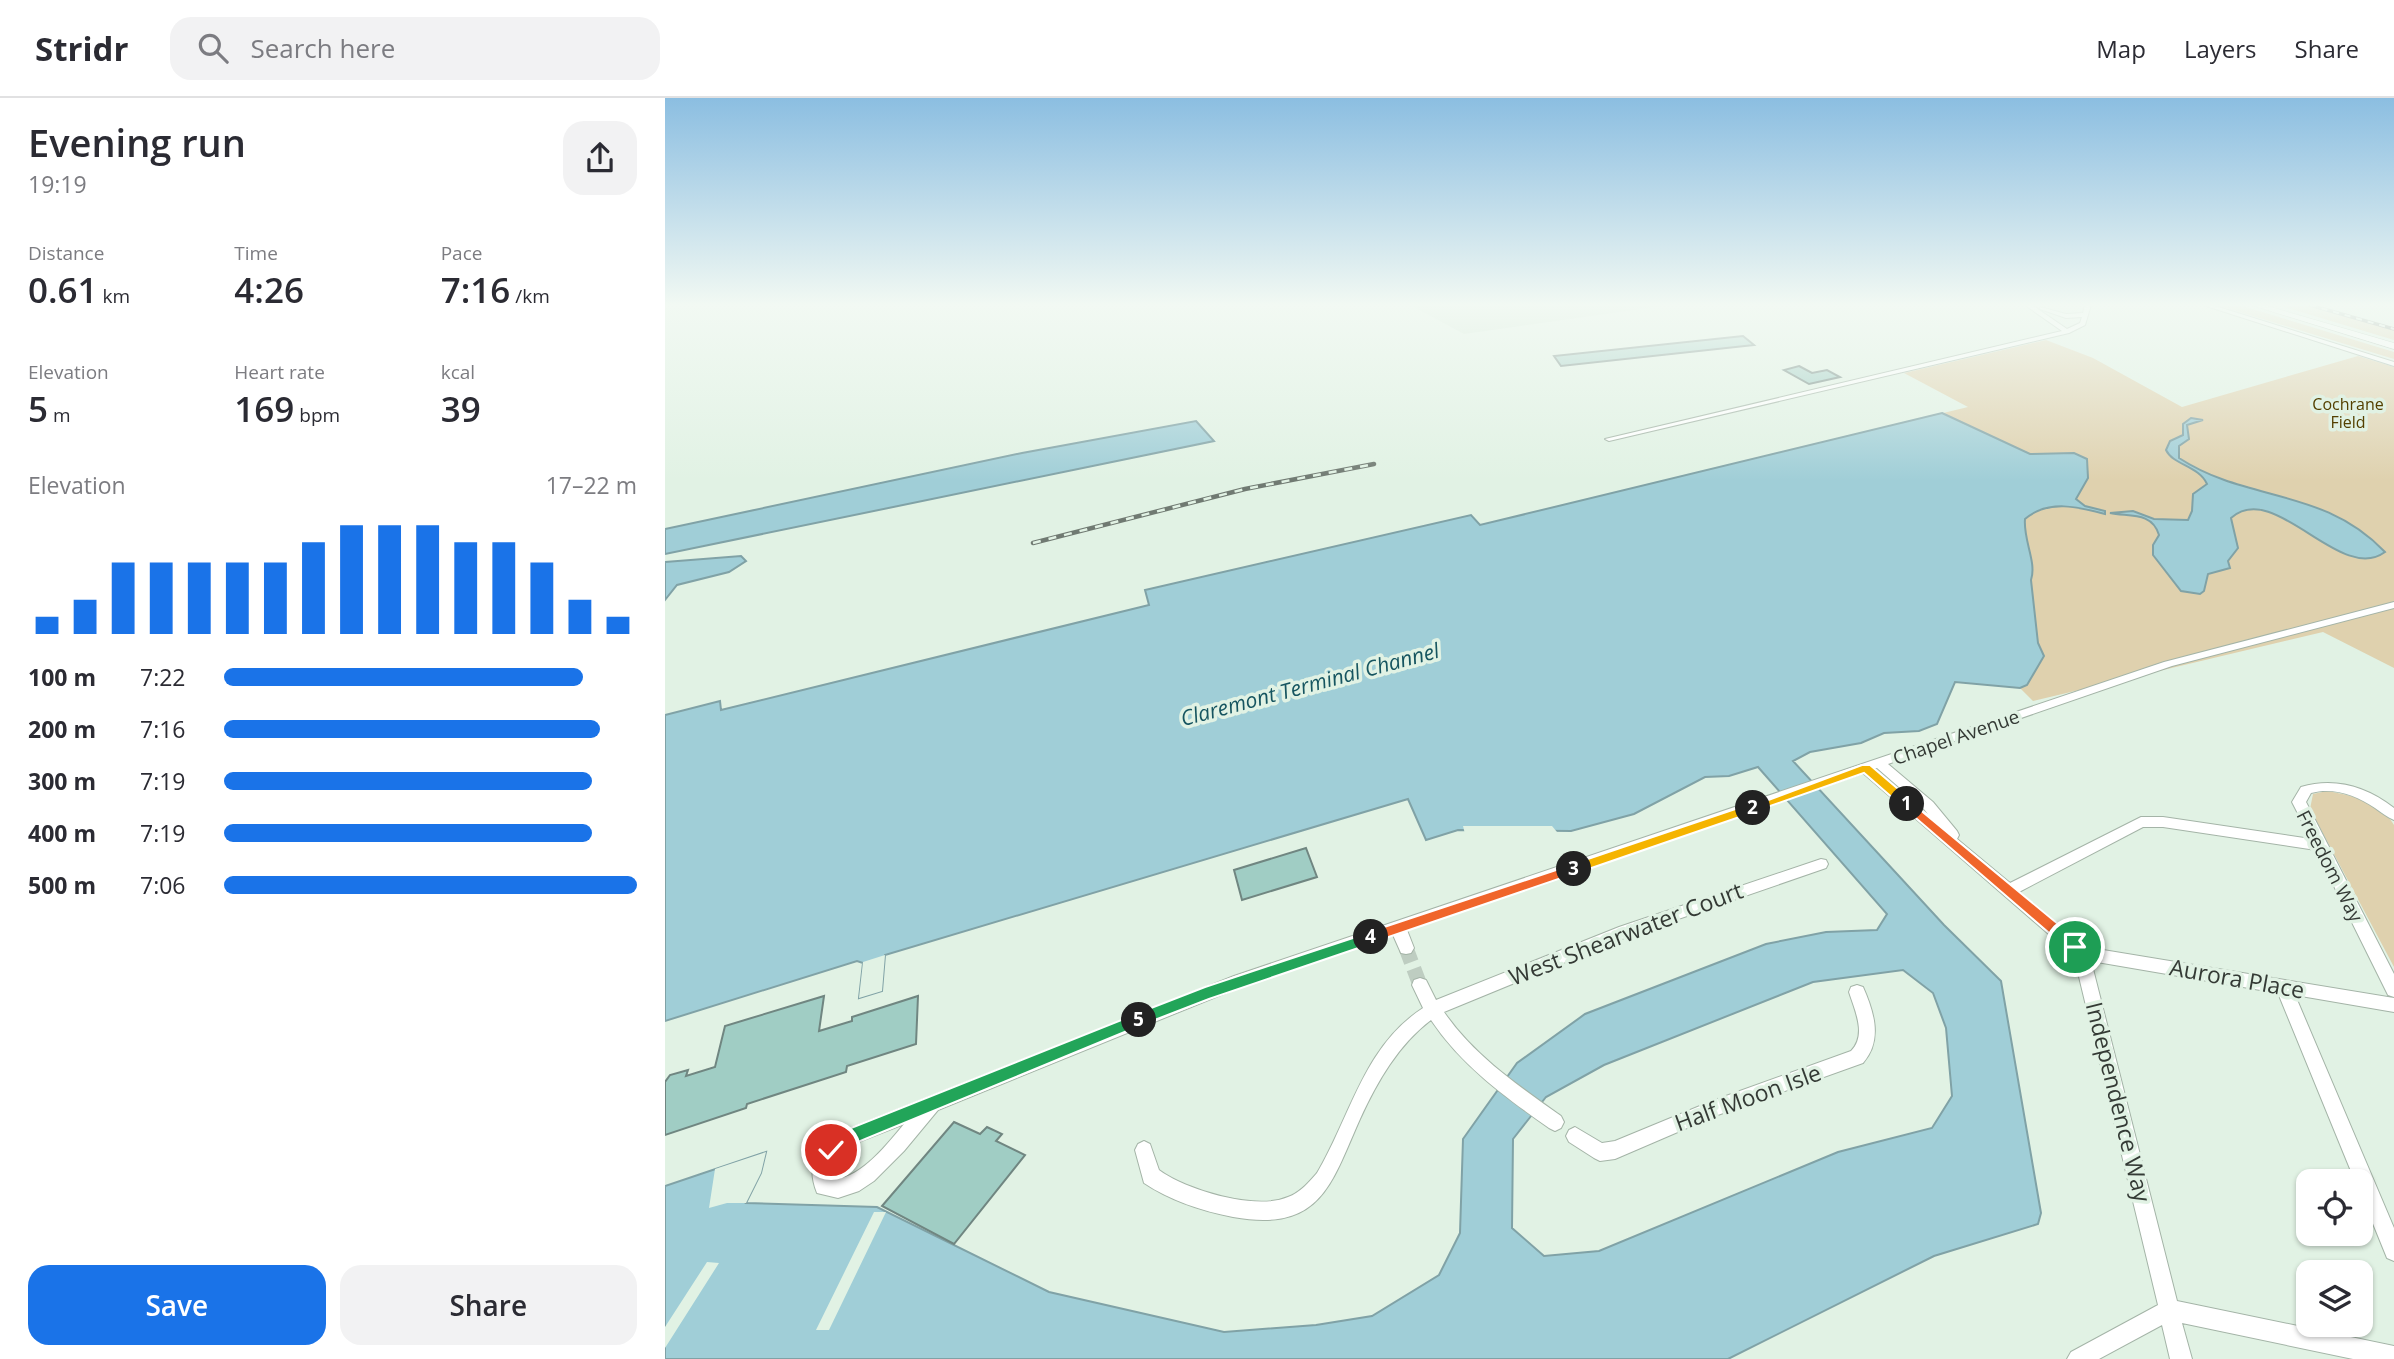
<!DOCTYPE html>
<meta charset="utf-8">
<style>
body{margin:0;font-family:"Open Sans",sans-serif;background:#f2f2f3;color:#2b2b33;height:100vh;display:flex;flex-direction:column;font-size:26px;white-space:nowrap}
*{box-sizing:border-box;margin:0}
p{font-size:23px;color:#7c7c81}
.icon{flex:none;width:38px;height:38px;fill:none;stroke:currentColor;stroke-width:2;stroke-linecap:round;stroke-linejoin:round}
.map{position:relative;flex:1;overflow:hidden}
.panel{display:flex;flex-direction:column;background:#fff;width:665px}
.panel>*{flex:none}
.tools{position:absolute;left:1631px;top:1071px;display:grid;gap:14px}
.tools a{display:grid;place-items:center;width:77px;height:77px;border-radius:14px;background:#fff;box-shadow:0 2px 5px #0004;font-size:35px}
.pin{position:absolute;display:grid;place-items:center;width:60px;height:60px;color:#fff;margin:-30px;border:4px solid #fff;border-radius:50%;box-shadow:0 2px 7px #0007}
.km{position:absolute;width:35px;height:35px;margin:-18px;border-radius:50%;background:#222;color:#fff;font-size:19px;line-height:35px;text-align:center}
.round{display:grid;place-items:center;flex:none;width:74px;height:74px;border-radius:21px;background:#f2f2f3}
.head{display:flex;align-items:center;justify-content:space-between;height:119px;padding:0 28px}
h1{font-size:38px;font-weight:600;line-height:52px}
.stats{display:grid;grid-template-columns:repeat(3,1fr);gap:10px;height:119px;padding:7px 28px}
.stats div{display:grid;align-content:center}
.stats b{font-size:35px;font-weight:600}
.stats small{font-size:19px;font-weight:400}
.stats p{font-size:19px}
.chart{height:196px;padding:14px 28px}
.chart p{display:flex;justify-content:space-between}
.chart svg{width:100%;height:126px;margin-top:7px;stroke:#1a73e8;stroke-width:6}
.primary-button{display:flex;gap:14px;margin-top:auto;padding:14px 28px}
.primary-button a{flex:1;height:80px;border-radius:21px;background:#1a73e8;color:#fff;font-size:28px;font-weight:600;line-height:80px;text-align:center}
.primary-button a+a{background:#f2f2f3;color:#2b2b33}
ul{padding:0 28px;list-style:none;font-size:23px}
li{display:grid;grid-template-columns:112px 84px 1fr;align-items:center;height:52px}
li i{height:18px;border-radius:9px;background:#1a73e8}
header{display:flex;align-items:center;gap:42px;box-sizing:border-box;height:98px;padding:0 35px;background:#fff;border-bottom:2px solid #e1e1e2}
header strong{font-size:33px}
nav{display:flex;gap:38px;margin-inline-start:auto;font-size:24px}
.search{width:490px;height:63px;background:#f2f2f3;display:flex;align-items:center;gap:18px;box-sizing:border-box;padding:0 24px;border-radius:21px;color:#7c7c81;font-size:26px}
main{display:flex;flex:1;min-height:0}
.map>svg:first-child{display:block}
</style>
<header>
<strong>Stridr</strong>
<div class="search"><svg class="icon" aria-label="search" viewBox="0 0 24 24"><circle cx="10" cy="10" r="6"/><path d="M15 15l6 6"/></svg>Search here</div>
<nav><a>Map</a><a>Layers</a><a>Share</a></nav>
</header>
<main>
<section class="panel">
<div class="head"><div><h1>Evening run</h1><p>19:19</p></div><a class="round"><svg class="icon" aria-label="share" viewBox="0 0 24 24"><path d="M12 15V3M7 8l5-5 5 5M5 13v7h14v-7"/></svg></a></div>
<div class="stats">
<div><p>Distance</p><b>0.61<small> km</small></b></div>
<div><p>Time</p><b>4:26</b></div>
<div><p>Pace</p><b>7:16<small> /km</small></b></div>
</div>
<div class="stats">
<div><p>Elevation</p><b>5<small> m</small></b></div>
<div><p>Heart rate</p><b>169<small> bpm</small></b></div>
<div><p>kcal</p><b>39</b></div>
</div>
<div class="chart"><p><span>Elevation</span>17–22 m</p>
<svg viewBox="0 0 160 44" preserveAspectRatio="none"><path d="M5 44V38M15 44V32M25 44V19M35 44V19M45 44V19M55 44V19M65 44V19M75 44V12M85 44V6M95 44V6M105 44V6M115 44V12M125 44V12M135 44V19M145 44V32M155 44V38"/></svg>
</div>
<ul>
<li><b>100 m</b>7:22<i style="width:87%"></i></li>
<li><b>200 m</b>7:16<i style="width:91%"></i></li>
<li><b>300 m</b>7:19<i style="width:89%"></i></li>
<li><b>400 m</b>7:19<i style="width:89%"></i></li>
<li><b>500 m</b>7:06<i style="width:100%"></i></li>
</ul>
<div class="primary-button"><a>Save</a><a>Share</a></div>
</section>
<div class="map">
<svg width="1729" height="1261" viewBox="0 0 1729 1261">
<rect width="100%" height="100%" fill="#e1f2e4"/>
<path fill="#cfe5d2" d="M745 207H1004L799 236Z"/>
<path fill="#dfd1ae" d="M1552 207H1574L1729 254V261Z
M1613 207H1642L1729 232V242Z
M1381 242 1428 260 1517 309 1693 258 1729 269V570L1658 534 1368 603 1355 590 1290 584 1272 626 1254 633 1219 635 1196 645 1237 325 1303 309 1239 275Z
M1662 693C1686 697 1716 704 1729 727V869L1645 711 1648 696Z"/>
<path fill="#a0ced7" stroke="#80a2a6" stroke-width="2" fill-rule="evenodd" d="M1277 315 1365 356 1409 355 1422 361 1423 380 1411 401 1420 408 1440 413V416C1414 409 1383 401 1360 421 1358 442 1372 464 1366 482L1373 545 1379 558 1362 587 1355 590 1290 584 1272 626 1254 633 1219 635 1196 645 1145 654 1128 663 1279 827 1336 883 1376 1115 1373 1126 1269 1158 1063 1261H0V1088L101 1054 96 1075 81 1105 212 1109 384 1194 559 1234 651 1227 707 1218 774 1177 795 1135 798 1041 852 965 920 916 1101 846 1161 834 1212 832 1222 816 1093 669 1064 678 1040 679 969 716 906 733 793 732 761 742 743 701 220 857 217 893 194 900 198 865 192 863 0 923V617L55 603 56 612 484 507 480 492 806 417 815 427ZM1238 872 1268 895 1281 930 1287 998 1267 1030 1173 1054 934 1153 879 1158 847 1130 848 1041 881 999 939 967 1148 884Z
M1526 320 1538 322 1522 327 1524 341 1514 348V360C1583 405 1658 389 1720 454 1675 487 1610 381 1566 420L1573 450 1563 463 1565 470 1543 476 1539 493 1535 496 1516 493 1488 457V447L1494 437C1487 413 1463 419 1445 415L1468 413 1489 421 1523 422 1527 413 1528 396 1542 386C1534 368 1508 367 1501 352L1505 343 1518 337V326Z
M531 323 549 343 0 456V431L357 355Z
M76 458 81 463 64 474 12 487 0 502V464Z"/>
<path fill="#e1f2e4" d="M798 728H887L892 734 890 738H879L800 736Z
M220 857 217 893 194 900 198 864Z
M101 1054 96 1075 81 1105H62L44 1110 50 1071Z
M209 1114H221L164 1232H151Z
M42 1164 54 1165 0 1250V1229Z"/>
<path fill="#a0cdc4" stroke="#708681" stroke-width="2" d="M1078 238 1089 247 896 268 889 258Z
M1134 268 1147 275 1162 272 1175 279 1144 286 1119 272Z
M641 750 652 779 577 802 569 772Z
M159 898 154 933 187 923V919L253 898 251 946 182 968 181 974 82 1006 81 1010 0 1037V984L5 977 23 972 21 978 50 969 60 928Z
M289 1024 315 1036 322 1029 337 1036 331 1043 360 1057 289 1146 217 1108Z"/>
<g fill="none" stroke-linecap="round" stroke-linejoin="round">
<path stroke="#becdc1" stroke-width="15" stroke-dasharray="15 7" stroke-linecap="butt" d="M741 850 755 887"/>
<g stroke="#a4b4a7" stroke-width="2">
<path id="minor" d="M1360 207H1367L1402 231 1415 225 1417 219 1401 220 1375 211V209L1401 216 1418 215 1420 207H1426L1420 227 1404 235 944 343 940 341 1397 233Z
M1538 207H1547L1729 264V268Z
M1729 504V510L1507 568 1223 666 1268 704 1292 733 1294 737 1292 741 1345 785 1476 719H1498L1646 741 1627 704 1636 689C1670 679 1702 689 1729 710V722C1722 719 1716 714 1710 710 1691 697 1668 689 1646 695L1641 704 1729 876V899L1723 897 1651 752 1498 729H1478L1354 794 1420 849 1729 900V914L1630 897 1729 1130V1163L1722 1160 1696 1096V1083H1690L1613 895 1426 863 1512 1203 1729 1248V1261H1688L1517 1225 1527 1261H1505L1497 1227 1434 1261H1402L1406 1254 1493 1207 1409 858 1198 675 742 832 749 850 746 855 741 856 736 855 728 837 573 890 273 1012 239 1053 209 1083 194 1093 173 1100 152 1095C141 1067 150 1051 174 1035L569 878 1499 564ZM1212 670 1258 710 1263 716 1209 671ZM239 1026C224 1044 192 1086 165 1080V1068L174 1057 186 1047Z
M1156 761 1161 762 1163 766 1161 770 964 838 779 914C809 958 854 988 896 1018L899 1024 896 1030 890 1033 884 1030C840 999 796 967 766 922 733 947 712 984 695 1021 666 1086 656 1135 568 1119 537 1113 506 1103 479 1085L470 1052 473 1046 479 1043 485 1046 494 1072C521 1092 591 1113 623 1099 635 1095 644 1084 652 1075 686 1018 698 949 758 910L747 887 749 882 755 880 761 882 771 902 954 829Z
M1192 887 1198 889C1209 914 1218 942 1198 965L1050 1018 950 1061 935 1063 929 1060 904 1044 901 1038 904 1032 910 1029 937 1045 950 1043 1047 1003 1186 953C1202 937 1190 913 1184 894L1186 889Z"/>
</g>
<g stroke="#a4b4a7" stroke-width="1">
<path id="highway" d="M1586 207H1599L1729 245V251Z"/>
</g>
<use href="#minor" fill="#fff" fill-rule="evenodd"/>
<use href="#highway" fill="#fff" fill-rule="evenodd"/>
<g stroke="#707a72" stroke-width="3.5">
<path id="rail-far1" d="M1645 207 1729 231"/>
</g>
<g stroke="#707a72" stroke-width="4.5">
<path id="rail" d="M368 445 580 391 709 366"/>
</g>
<use href="#rail-far1" stroke="#e1f2e4" stroke-width="2" stroke-dasharray="6" stroke-linecap="butt"/>
<use href="#rail" stroke="#e1f2e4" stroke-width="2.5" stroke-dasharray="8" stroke-linecap="butt"/>
</g>
<linearGradient id="sky" x2="0" y2="1"><stop stop-color="#8bbee1"/><stop offset="0.54" stop-color="#f2f9f3"/><stop offset="1" stop-color="#f2f9f3" stop-opacity="0"/></linearGradient>
<rect width="1729" height="383" fill="url(#sky)"/>
<path fill="#f0652b" stroke="#fff" stroke-width="2" d="M1242 701 1416 845V853H1405L1238 709V702Z"/>
<path fill="#f5b400" stroke="#fff" stroke-width="2" d="M1197 667H1205L1246 702V709H1238L1199 675 1088 714 1082 710Z"/>
<path fill="#f5b400" stroke="#fff" stroke-width="2" d="M1088 705 1092 707V713L909 776 903 771 905 767Z"/>
<path fill="#f0652b" stroke="#fff" stroke-width="2" d="M909 766 916 771 914 774 706 845 699 839 701 835Z"/>
<path fill="#22a559" stroke="#fff" stroke-width="2" d="M706 834 711 835V844L544 901 474 928 466 922 468 917 540 889Z"/>
<path fill="#22a559" stroke="#fff" stroke-width="2" d="M474 915 481 922 479 926 193 1044 166 1060 160 1058 157 1052 160 1046 181 1032Z"/>
<g text-anchor="middle" stroke-width="7" stroke-linejoin="round" paint-order="stroke">
<g font-size="16" fill="#544000" stroke="#e1f2e4">
<text x="1683" y="312">Cochrane<tspan x="1683" dy="18">Field</tspan></text>
</g>
<g font-size="19" fill="#343a35" stroke="#e1f2e4">
<text transform="translate(1291 639) rotate(-19)" y="7">Chapel Avenue</text>
<text transform="translate(1665 768) rotate(63)" y="7">Freedom Way</text>
</g>
<g font-size="21" font-style="italic" fill="#165560" stroke="#e1f2e4">
<text transform="translate(645 587) rotate(-15)" y="7">Claremont Terminal Channel</text>
</g>
<g font-size="23" fill="#343a35" stroke="#e1f2e4">
<text transform="translate(961 836) rotate(-21)" y="8">West Shearwater Court</text>
<text transform="translate(1572 881) rotate(10)" y="8">Aurora Place</text>
<text transform="translate(1083 1000) rotate(-20)" y="8">Half Moon Isle</text>
<text transform="translate(1453 1004) rotate(76)" y="8">Independence Way</text>
</g>
</g>
</svg>
<div class="tools">
<a><svg class="icon" aria-label="locate" viewBox="0 0 24 24"><circle cx="12" cy="12" r="6"/><path d="M12 2v4M12 18v4M2 12h4M18 12h4"/></svg></a>
<a><svg class="icon" aria-label="layers" viewBox="0 0 24 24"><path d="M12 4l9 5-9 5-9-5zM3 14l9 5 9-5"/></svg></a>
</div>
<div class="pin" style="left:1410px;top:849px;background:#1e9e55"><svg class="icon" aria-label="arrive" viewBox="0 0 24 24"><path d="M6 21V4h12l-3 4 3 4H6"/></svg></div>
<div class="pin" style="left:166px;top:1052px;background:#d93025"><svg class="icon" aria-label="check" viewBox="0 0 24 24"><path d="M5 12l5 5 9-10"/></svg></div>
<b class="km" style="left:1242px;top:706px">1</b>
<b class="km" style="left:1088px;top:710px">2</b>
<b class="km" style="left:909px;top:771px">3</b>
<b class="km" style="left:706px;top:839px">4</b>
<b class="km" style="left:474px;top:922px">5</b>
</div>
</main>
